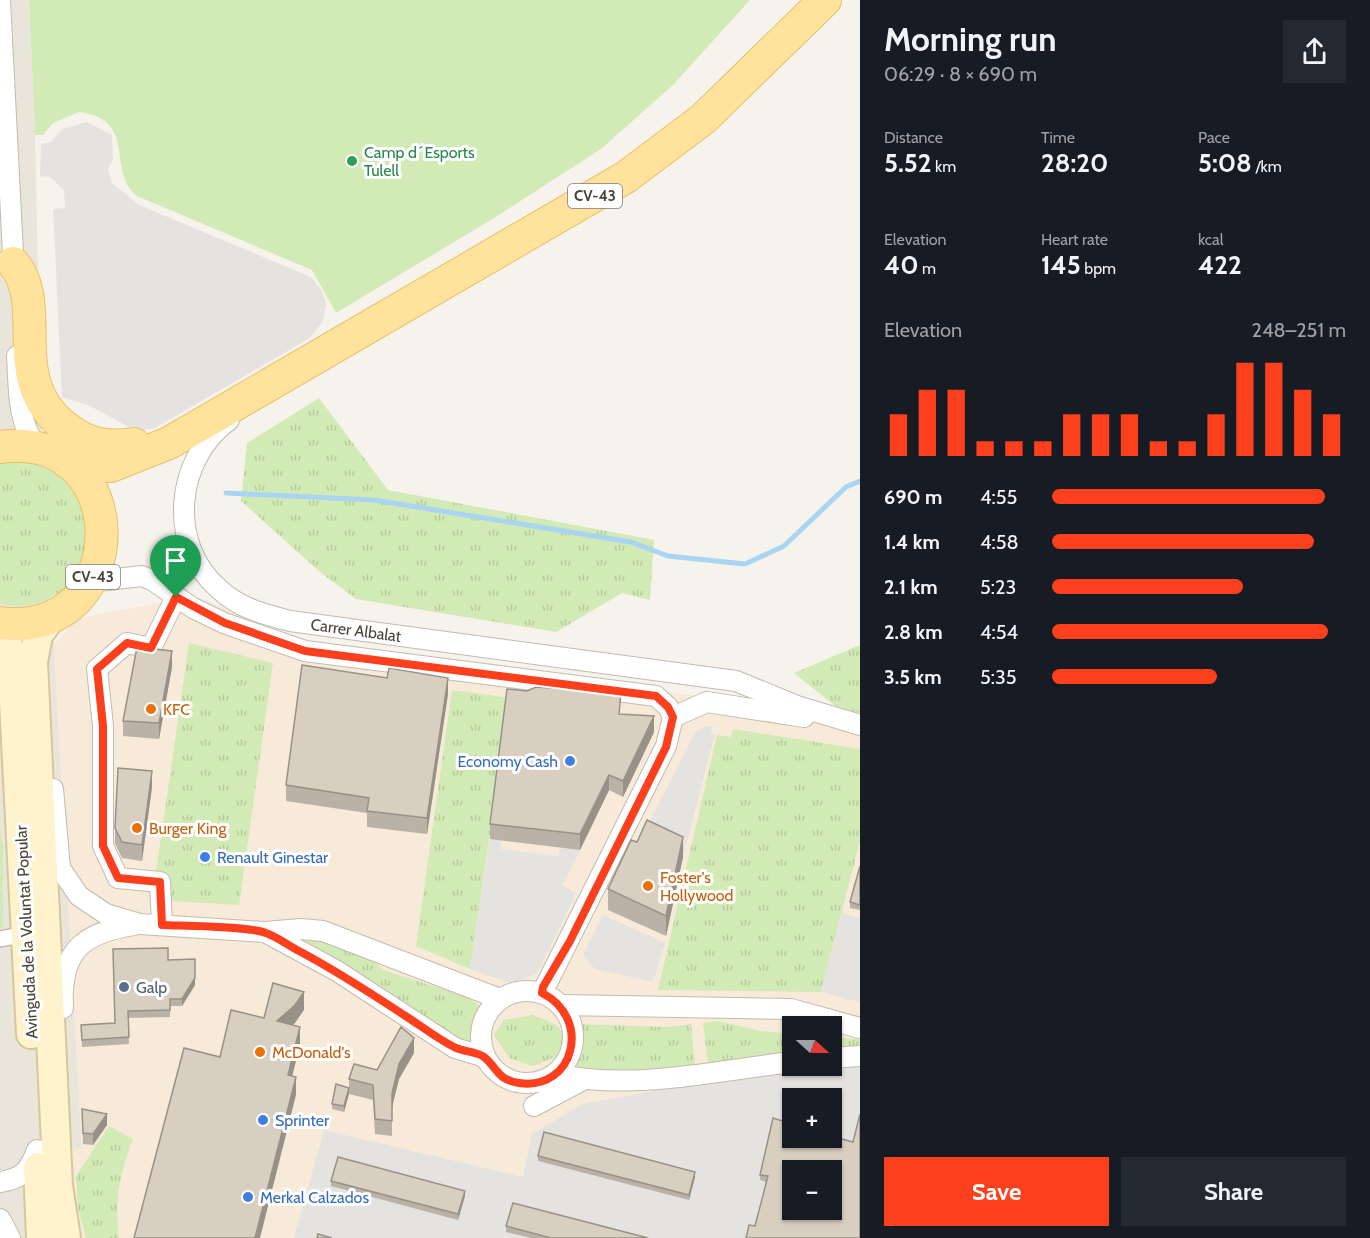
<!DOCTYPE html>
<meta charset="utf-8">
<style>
body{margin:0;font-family:Cabin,sans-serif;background:#242831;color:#f1f3f6;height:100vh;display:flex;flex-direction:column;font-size:22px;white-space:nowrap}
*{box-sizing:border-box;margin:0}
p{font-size:20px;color:#9ea1a6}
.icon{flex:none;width:33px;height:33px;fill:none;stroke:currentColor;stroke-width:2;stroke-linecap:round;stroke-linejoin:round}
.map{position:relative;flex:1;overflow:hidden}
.drawer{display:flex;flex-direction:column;background:#171b24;width:510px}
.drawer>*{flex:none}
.needle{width:39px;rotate:111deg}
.tools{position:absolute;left:782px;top:1016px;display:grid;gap:12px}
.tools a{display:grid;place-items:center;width:60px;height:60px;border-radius:0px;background:#171b24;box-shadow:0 2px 4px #0004;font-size:30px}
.pin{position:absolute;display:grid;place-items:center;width:51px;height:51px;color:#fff;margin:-62px -26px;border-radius:50% 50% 50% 0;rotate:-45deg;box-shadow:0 0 6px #0007}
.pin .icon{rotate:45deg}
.round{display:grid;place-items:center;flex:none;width:63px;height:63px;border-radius:0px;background:#242831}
.head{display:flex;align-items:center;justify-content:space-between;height:102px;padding:0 24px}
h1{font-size:33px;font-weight:700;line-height:45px}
.figures{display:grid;grid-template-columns:repeat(3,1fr);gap:9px;height:102px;padding:6px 24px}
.figures div{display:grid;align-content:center}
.figures b{font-size:26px;font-weight:700}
.figures small{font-size:16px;font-weight:400}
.figures p{font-size:16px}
.chart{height:168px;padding:12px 24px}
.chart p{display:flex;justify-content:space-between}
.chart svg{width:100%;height:108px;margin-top:6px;stroke:#fc3f1d;stroke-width:6}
.button{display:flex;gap:12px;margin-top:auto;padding:12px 24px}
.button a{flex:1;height:69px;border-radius:0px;background:#fc3f1d;color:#fff;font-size:24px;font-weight:700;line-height:69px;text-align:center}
.button a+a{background:#242831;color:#f1f3f6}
ul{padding:0 24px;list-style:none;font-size:20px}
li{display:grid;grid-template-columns:96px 72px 1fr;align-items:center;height:45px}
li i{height:15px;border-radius:8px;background:#fc3f1d}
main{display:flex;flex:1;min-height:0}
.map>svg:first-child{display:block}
</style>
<main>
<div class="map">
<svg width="860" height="1238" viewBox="0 0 860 1238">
<defs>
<pattern id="grass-tufts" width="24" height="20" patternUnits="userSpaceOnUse" patternTransform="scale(1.5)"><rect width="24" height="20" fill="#d2eab5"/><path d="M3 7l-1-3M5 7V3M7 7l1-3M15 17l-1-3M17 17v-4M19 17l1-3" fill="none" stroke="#b6ca9c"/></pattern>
</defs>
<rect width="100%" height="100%" fill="#f6f3ec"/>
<path fill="#eae5da" d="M0 0H29L35 135 43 504 54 645 82 1148 27 1238H0Z"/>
<path fill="#f7ead8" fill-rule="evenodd" d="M195 596 307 641 860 719V1238H27L24 1153 82 1148 54 645 78 618ZM792 1026H831V1065H792ZM792 1098H831V1137H792ZM792 1170H831V1209H792Z"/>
<path fill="url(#grass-tufts)" d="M319 398 388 490 654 540 650 600 622 593 556 632 356 599 320 572 241 501 247 443Z
M17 460C45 464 81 478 87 511 88 518 86 527 86 534 86 541 87 551 86 558 77 591 31 614 0 603V463Z
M189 643 273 663 239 905 152 900Z
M860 645V713L839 709 794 673Z
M452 690 510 698 470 969 416 946Z
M733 729 860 749V841L821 992 658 990 717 735 731 737Z
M0 827 3 848V928H0Z
M296 933 364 951 383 970 464 996 483 1008 468 1045 333 959 292 942Z
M533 1015 557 1025 565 1037 558 1056 533 1066 509 1058 494 1035 504 1020Z
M718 1021 761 1031 792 1034V1054L708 1064 703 1023Z
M577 1024 668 1027 691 1024 695 1066 603 1077 577 1071Z
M831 1037 860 1039V1046L831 1050Z
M109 1126 133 1139C120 1172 114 1202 119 1238H86L78 1209 76 1176Z"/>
<path fill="#d2eab5" d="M29 0H750L672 86 601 149 494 218 336 313 312 270 137 196C105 169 139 120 79 112L53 123 43 135H35Z"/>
<path fill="#e5e3e0" d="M87 122 112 135 113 160 108 169 112 183 139 205 311 277 322 291 326 304 323 321 310 338 155 428 142 430 129 427 88 405 62 397 53 209 65 208 64 190 50 177 40 176 41 144 51 142 62 129Z
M707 726H712L711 733 715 734 683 857 641 839 695 732Z
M490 839 501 840V849L558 856 560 848 580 850 562 886 576 893 538 972 514 984 470 969Z
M842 913 860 918V1002L821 992Z
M603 915 665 943 653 982 595 969 583 955Z
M860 1061V1119L851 1153 831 1137V1098H792V1129L773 1124 761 1180 768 1182 755 1232 747 1238H294L324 1130 523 1177 532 1134 583 1104 777 1068Z"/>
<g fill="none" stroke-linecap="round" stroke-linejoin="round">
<path stroke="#a9d4f2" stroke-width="5" d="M226 493 374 500 631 542 668 556 745 564 784 546 846 487 860 481"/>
<g stroke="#c2bbae" stroke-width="18">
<path id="pedestrian" d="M0 939 16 936"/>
</g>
<g stroke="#c2bbae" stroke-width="22">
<g id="minor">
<path d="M0 0 14 273"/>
<path d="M17 356C19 389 17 421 37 448"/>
<path id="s1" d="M229 420C175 459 167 545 219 589 239 608 263 614 290 621L736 681 797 706 860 725"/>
<path d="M90 582 142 576 152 580 193 608 224 623 305 651 656 696 668 707 673 717"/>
<path d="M673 717 707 702 804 717"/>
<path d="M53 789 60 868 79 896 106 914 140 924 265 932 301 929 323 931 500 999"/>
<path d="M162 925 160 882 118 878 103 846V726L97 669 127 643 151 648 176 597"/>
<path d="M265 932 337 971 455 1048 485 1057"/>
<circle cx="527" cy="1037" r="46"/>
<path d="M542 993 666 746 673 717"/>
<path d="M560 1005 791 1009 860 1028"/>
<path d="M63 1008C60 951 82 933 134 925"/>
<path d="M831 1058 860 1056"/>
<path d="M555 1074C633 1091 714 1071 792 1062"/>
<path d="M534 1106 583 1080"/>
<path d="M0 1182C22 1179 30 1170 37 1150"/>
<path d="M0 1219 10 1238"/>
</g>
</g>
<g stroke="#d6c79b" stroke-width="32">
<path id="secondary" d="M53 615 38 635 33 662 58 1186 66 1238
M0 628 7 639 12 663 31 1034
M38 1167 41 1238"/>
</g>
<g stroke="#e6c16a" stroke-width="34">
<path id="primary" d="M13 263C51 307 1 382 69 430 89 445 110 448 134 444
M0 447C136 428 135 640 0 623
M67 462 111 466 169 443 626 177 703 119 825 0"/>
</g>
<use href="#pedestrian" stroke="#fff" stroke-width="15"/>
<use href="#minor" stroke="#fff" stroke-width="20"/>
<use href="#secondary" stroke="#fff3cd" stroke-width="28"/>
<use href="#primary" stroke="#ffe39c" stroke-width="32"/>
</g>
<path fill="#bab2a6" d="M172 667 159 739 123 736V721Z
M448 694 427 834 367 827V813L286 801V785Z
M620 714 654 732 623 797 609 790 580 850 490 839V824Z
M152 787 142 861 122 858 115 843V828Z
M683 857 666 936 608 910V889Z
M860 866V910L850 908V902Z
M168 960 195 985 182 1006H170V1017L128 1018 129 1044 82 1047 81 1025 115 1023Z
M414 1053 399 1079 392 1107V1136L375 1134 373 1100 349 1094 344 1112 332 1109V1104L349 1088V1079L377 1070Z
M82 1120 107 1125 93 1145 83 1144Z
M853 1142 860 1238 755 1226 766 1182 760 1180V1175Z
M538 1156 695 1177 689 1200 538 1161Z
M331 1181 465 1196 458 1220 331 1186Z
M506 1226 648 1238H531L506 1232Z"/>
<path fill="#979187" d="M172 651V667L159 739V723Z
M448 678V694L427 834V818Z
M654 716V732L623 797V781Z
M152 771V787L142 861V845Z
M609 775V790L580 850V834Z
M683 837V857L666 936V916Z
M195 978V985L182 1006V999Z
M304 992V1010L295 1023 277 1039V1021Z
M300 1027V1045L288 1093V1075Z
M414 1038V1053L399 1079 392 1107V1093L399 1064Z
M296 1077V1095L260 1238H255Z
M349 1088V1094L344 1112V1106Z
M107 1114V1125L93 1145V1134Z
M695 1172V1177L689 1200V1195Z
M465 1191V1196L458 1220V1214Z"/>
<path fill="#d8cfc1" stroke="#979187" stroke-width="1.5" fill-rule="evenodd" d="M137 647 172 651 159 723 123 721Z
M302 665 387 678 389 668 448 678 427 818 367 811 369 798 286 785Z
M536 687 621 693 619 714 654 716 623 781 609 775 580 834 490 824 507 689 527 691Z
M118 768 152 771 142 845 122 842 115 828Z
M647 820 683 837 666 916 608 889 631 840 637 842Z
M860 866V905L850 902Z
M168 948V960L195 959V978L182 999H170V1010L128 1011 129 1037 82 1040 81 1025 115 1023 113 949Z
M273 983 304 992 295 1005 277 1021 300 1027 288 1075 296 1077 255 1238H134L184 1048 220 1057 231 1010 264 1018Z
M401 1027 414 1038 399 1064 392 1093V1121L375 1119 373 1085 349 1079 354 1064 377 1070Z
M336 1084 349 1088 344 1106 332 1104Z
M82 1109 107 1114 93 1134 83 1133Z
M860 1114V1238H746L749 1225 755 1226 768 1176 760 1175 773 1118 792 1124V1137H831V1136L853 1142ZM792 1170H831V1209H792Z
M544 1132 695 1172 689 1195 538 1156Z
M338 1157 465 1191 458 1214 331 1181Z
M513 1203 648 1238H551L506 1226Z
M318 1234 332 1238H317Z"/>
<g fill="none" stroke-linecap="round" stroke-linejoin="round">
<g stroke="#fff" stroke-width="12">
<path id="route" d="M176 597 225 623 305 651 656 696 668 707 673 717 666 747 570 941 543 987 542 993C592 1018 575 1091 519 1083 497 1080 497 1067 484 1057 476 1051 463 1052 454 1047 436 1038 420 1025 404 1015 369 992 335 970 299 951 288 945 277 937 266 933 248 926 185 926 162 925L160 882 118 878 103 846V726L97 669 127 643 151 648Z"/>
</g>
<use href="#route" stroke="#fc3f1d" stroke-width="8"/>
</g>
<circle fill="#2e9e5b" stroke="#fff" stroke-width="2" cx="352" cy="161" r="6"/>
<g fill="#e8710a" stroke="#fff" stroke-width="2">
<circle cx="151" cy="709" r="6"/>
<circle cx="137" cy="828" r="6"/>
<circle cx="648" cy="886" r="6"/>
<circle cx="260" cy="1052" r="6"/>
</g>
<g fill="#3f7fe0" stroke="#fff" stroke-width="2">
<circle cx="570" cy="761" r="6"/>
<circle cx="205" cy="857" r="6"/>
<circle cx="263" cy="1120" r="6"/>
<circle cx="248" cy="1197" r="6"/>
</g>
<circle fill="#5c6f8a" stroke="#fff" stroke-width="2" cx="124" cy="987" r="6"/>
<g text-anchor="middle" stroke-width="6" stroke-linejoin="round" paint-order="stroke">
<g fill="#fff" stroke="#817c74" stroke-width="1.5">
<rect x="568" y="184" width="54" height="24" rx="4.5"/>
<rect x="66" y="565" width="54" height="24" rx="4.5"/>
</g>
<g font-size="15" font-weight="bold" fill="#4b4439">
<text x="595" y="201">CV-43</text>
<text x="93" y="582">CV-43</text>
</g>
<g font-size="16" fill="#27864d" stroke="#fff" text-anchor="start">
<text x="364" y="158">Camp d´Esports<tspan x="364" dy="18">Tulell</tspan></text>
</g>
<g font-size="16" fill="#4b4439" stroke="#fff">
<text dy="6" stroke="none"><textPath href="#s1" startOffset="339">Carrer Albalat</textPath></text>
<text transform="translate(26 932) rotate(-93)" y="6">Avinguda de la Voluntat Popular</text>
</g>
<g font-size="16" fill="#c56008" stroke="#fff" text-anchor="start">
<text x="163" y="715">KFC</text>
<text x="149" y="834">Burger King</text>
<text x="660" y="883">Foster's<tspan x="660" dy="18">Hollywood</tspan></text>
<text x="272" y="1058">McDonald's</text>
</g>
<g font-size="16" fill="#366cbe" stroke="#fff" text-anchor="start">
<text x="558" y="767" text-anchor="end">Economy Cash</text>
<text x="217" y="863">Renault Ginestar</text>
<text x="275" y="1126">Sprinter</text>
<text x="260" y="1203">Merkal Calzados</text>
</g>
<g font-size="16" fill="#4e5e75" stroke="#fff" text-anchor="start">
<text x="136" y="993">Galp</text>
</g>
</g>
</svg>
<div class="tools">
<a><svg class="needle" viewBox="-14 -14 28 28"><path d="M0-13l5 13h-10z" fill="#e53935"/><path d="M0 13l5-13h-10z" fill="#9ea1a6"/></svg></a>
<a>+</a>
<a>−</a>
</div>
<div class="pin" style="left:176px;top:597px;background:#1e9e55"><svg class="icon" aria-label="arrive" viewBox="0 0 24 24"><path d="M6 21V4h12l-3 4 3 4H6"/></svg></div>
</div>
<section class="drawer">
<div class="head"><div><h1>Morning run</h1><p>06:29 · 8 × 690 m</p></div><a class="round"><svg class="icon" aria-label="share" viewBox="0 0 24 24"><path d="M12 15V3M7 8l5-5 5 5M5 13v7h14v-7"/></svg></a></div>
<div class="figures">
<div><p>Distance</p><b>5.52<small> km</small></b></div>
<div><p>Time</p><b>28:20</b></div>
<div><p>Pace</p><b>5:08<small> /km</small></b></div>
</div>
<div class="figures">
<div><p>Elevation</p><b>40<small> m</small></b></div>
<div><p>Heart rate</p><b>145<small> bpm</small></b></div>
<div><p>kcal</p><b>422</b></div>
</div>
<div class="chart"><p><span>Elevation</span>248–251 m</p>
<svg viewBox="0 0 160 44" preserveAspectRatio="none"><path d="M5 44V27M15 44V17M25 44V17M35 44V38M45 44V38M55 44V38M65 44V27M75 44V27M85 44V27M95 44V38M105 44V38M115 44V27M125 44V6M135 44V6M145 44V17M155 44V27"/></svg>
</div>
<ul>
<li><b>690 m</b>4:55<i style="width:93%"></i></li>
<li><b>1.4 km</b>4:58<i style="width:89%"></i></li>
<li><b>2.1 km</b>5:23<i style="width:65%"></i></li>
<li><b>2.8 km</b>4:54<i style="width:94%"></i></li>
<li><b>3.5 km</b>5:35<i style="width:56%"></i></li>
</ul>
<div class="button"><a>Save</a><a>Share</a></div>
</section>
</main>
